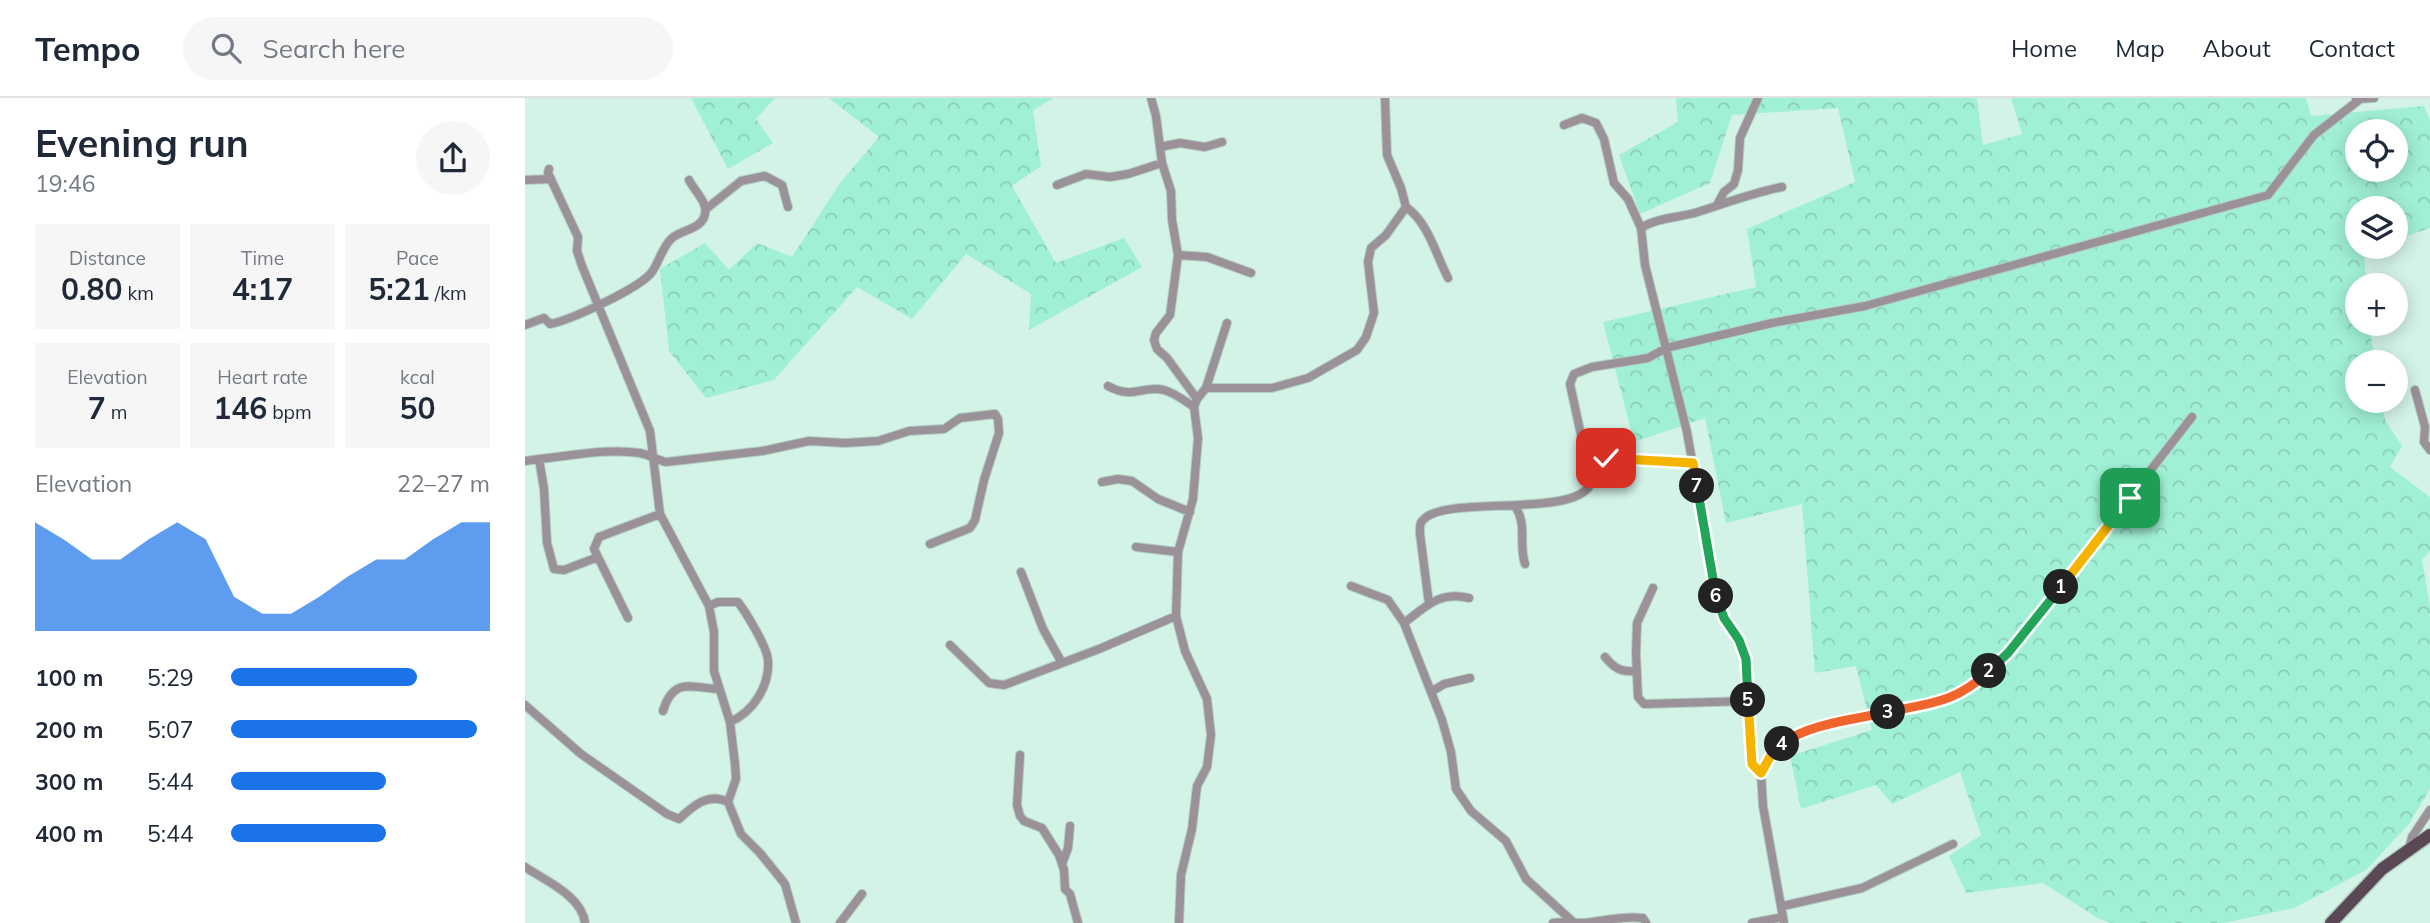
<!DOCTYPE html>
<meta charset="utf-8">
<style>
body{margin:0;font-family:Mulish,sans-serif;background:#f6f6f7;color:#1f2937;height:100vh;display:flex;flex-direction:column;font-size:26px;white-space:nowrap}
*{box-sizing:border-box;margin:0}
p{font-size:23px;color:#747a83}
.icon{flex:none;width:38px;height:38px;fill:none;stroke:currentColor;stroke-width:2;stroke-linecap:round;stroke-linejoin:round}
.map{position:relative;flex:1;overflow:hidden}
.sheet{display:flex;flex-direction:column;background:#fff;width:525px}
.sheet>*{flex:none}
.tools{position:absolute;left:1820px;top:21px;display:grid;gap:14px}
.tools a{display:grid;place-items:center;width:63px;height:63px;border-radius:50%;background:#fff;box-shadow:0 4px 18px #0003;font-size:35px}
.pin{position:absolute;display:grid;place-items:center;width:60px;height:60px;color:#fff;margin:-30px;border-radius:14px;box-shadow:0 4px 10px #0006}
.km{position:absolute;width:35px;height:35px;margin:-18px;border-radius:50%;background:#222;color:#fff;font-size:19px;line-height:35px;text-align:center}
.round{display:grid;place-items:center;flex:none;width:74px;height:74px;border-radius:37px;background:#f6f6f7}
.headline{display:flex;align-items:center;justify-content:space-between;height:119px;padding:0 35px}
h1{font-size:38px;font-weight:700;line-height:52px}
.stats{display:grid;grid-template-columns:repeat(3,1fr);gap:10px;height:119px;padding:7px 35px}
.stats div{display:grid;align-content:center;border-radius:0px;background:#f6f6f7;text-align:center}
.stats b{font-size:30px;font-weight:700}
.stats small{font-size:19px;font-weight:400}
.stats p{font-size:19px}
.chart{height:196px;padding:14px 35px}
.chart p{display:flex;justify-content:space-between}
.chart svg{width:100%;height:126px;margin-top:7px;fill:#1a73e8;opacity:.7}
ul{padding:0 35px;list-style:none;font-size:23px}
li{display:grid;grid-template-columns:112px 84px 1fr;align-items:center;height:52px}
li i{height:18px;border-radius:9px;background:#1a73e8}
header{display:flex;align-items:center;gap:42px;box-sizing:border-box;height:98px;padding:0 35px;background:#fff;border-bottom:2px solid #e0e1e3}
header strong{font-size:33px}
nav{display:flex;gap:38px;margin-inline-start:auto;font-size:24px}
.search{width:490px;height:63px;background:#f6f6f7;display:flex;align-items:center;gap:18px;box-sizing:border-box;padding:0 24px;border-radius:38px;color:#747a83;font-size:26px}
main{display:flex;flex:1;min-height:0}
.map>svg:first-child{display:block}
</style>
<header>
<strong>Tempo</strong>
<div class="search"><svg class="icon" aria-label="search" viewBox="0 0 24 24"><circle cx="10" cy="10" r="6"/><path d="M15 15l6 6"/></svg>Search here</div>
<nav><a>Home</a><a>Map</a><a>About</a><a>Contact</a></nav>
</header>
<main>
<section class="sheet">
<div class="headline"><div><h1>Evening run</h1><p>19:46</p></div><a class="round"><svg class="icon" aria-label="share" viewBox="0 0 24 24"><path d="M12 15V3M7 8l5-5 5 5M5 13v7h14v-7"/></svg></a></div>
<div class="stats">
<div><p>Distance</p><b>0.80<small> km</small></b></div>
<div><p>Time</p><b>4:17</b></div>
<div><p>Pace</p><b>5:21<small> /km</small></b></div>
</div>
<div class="stats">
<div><p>Elevation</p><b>7<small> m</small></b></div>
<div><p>Heart rate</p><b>146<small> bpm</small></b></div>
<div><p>kcal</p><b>50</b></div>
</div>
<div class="chart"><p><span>Elevation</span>22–27 m</p>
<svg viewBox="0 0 160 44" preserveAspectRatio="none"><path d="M0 44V6L10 12L20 19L30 19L40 12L50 6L60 12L70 32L80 38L90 38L100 32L110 25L120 19L130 19L140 12L150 6L160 6V44z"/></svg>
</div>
<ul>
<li><b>100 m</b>5:29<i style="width:72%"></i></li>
<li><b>200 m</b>5:07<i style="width:95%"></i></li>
<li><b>300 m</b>5:44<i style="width:60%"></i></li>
<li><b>400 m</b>5:44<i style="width:60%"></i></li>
</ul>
</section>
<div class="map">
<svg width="1905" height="825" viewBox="0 0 1905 825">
<defs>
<pattern id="forest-crowns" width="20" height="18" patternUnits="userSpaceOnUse" patternTransform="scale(1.75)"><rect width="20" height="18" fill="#a0f0d6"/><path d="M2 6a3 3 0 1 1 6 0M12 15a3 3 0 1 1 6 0" fill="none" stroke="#89ceb7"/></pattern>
</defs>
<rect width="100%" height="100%" fill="#d4f3e7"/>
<path fill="url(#forest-crowns)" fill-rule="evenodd" d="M166 0H250L231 21 248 45 203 71Z
M304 0H529L508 12 516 68 487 88 531 165 599 140 617 169 504 232 506 196 441 156 387 221 332 189 249 282 181 300 144 253 135 171 180 145 204 172 232 145 267 159 315 85 354 39Z
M1151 0H1452L1458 47 1497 36 1486 0H1781L1786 18 1899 8 1905 22V130L1871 142V110H1832V149H1850L1839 153 1841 187H1832V226H1844L1850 264H1832V303H1857L1860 322 1877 348 1865 369 1905 399V453L1897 462 1905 508V691L1884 726 1841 772 1769 810 1699 825H1587L1574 821 1518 785 1441 795 1424 758 1456 737 1435 674 1367 706 1351 687 1276 711 1265 658 1347 632 1331 568 1290 575 1277 406 1201 425 1180 320 1109 344 1078 224 1231 189 1222 131 1330 84 1313 10 1207 17 1185 85 1115 116 1094 57 1153 24ZM1832 33H1871V72H1832Z"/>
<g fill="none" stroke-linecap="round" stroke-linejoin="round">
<g stroke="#b3cec4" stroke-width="10">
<path id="minor" d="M626 0 631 18 637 65 646 93 647 122 653 157 645 217 631 235 629 242 632 251 642 260 672 301
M1831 1 1849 0
M1039 27 1057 20 1071 25 1079 41 1089 85 1103 101 1116 130 1120 167 1162 334 1190 494 1199 520 1214 542 1221 561 1227 666 1236 675 1238 708 1259 825
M635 49 655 45 680 49 697 44
M24 71 23 75 53 139 52 153 57 168 125 333 135 416 184 508 189 534V573L205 624 210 666 211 681 203 704 216 736 235 755 260 786 271 825
M0 82 26 81
M532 87 561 76 585 79 603 76 637 65
M1192 107 1199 94 1209 86 1213 72 1215 40 1233 0
M881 109C903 124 911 157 923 180
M181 111 216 83 240 78 257 87 263 109
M1116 130C1133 119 1154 120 1173 114 1201 105 1227 95 1257 89
M653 157 682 159 726 175
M0 227 19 220 25 226C46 222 115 190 127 174 134 164 137 150 146 141 156 131 177 132 180 116 183 105 169 92 164 82
M583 288C608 302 617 287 639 292 650 295 660 303 669 309
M681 290 702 225
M1890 292 1900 329 1899 344 1905 352
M0 363 14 361
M1065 366 1056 337 1045 286 1049 276 1067 269 1123 260 1141 250 1247 225 1340 208 1743 97 1789 37 1834 2
M577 384 593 381 607 383 633 401 665 414
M990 408C1003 428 993 445 1000 466
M611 449 653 454
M73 459 39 472 29 471 22 445 19 391 14 361C47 358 82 350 115 355 125 357 132 362 141 364L237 353 284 343 320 345 353 343 384 333 419 331 435 320 470 316 473 321 474 335 459 382 450 422 445 430 405 446
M496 474 518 531 537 565
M826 488 863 502 879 525 917 622 926 654 931 691 946 713 981 743 1001 781 1047 823
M1128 490 1112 525 1111 556 1113 599 1119 606 1223 603
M904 506 895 436C895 430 894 425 899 421 923 397 1047 420 1065 387 1068 380 1066 373 1065 366L1081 360 1168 364
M184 508 193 504H213C222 516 242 549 243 562 245 588 228 614 205 624
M103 520 69 451 74 439 135 416
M879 525C901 508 915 493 944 500
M425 547 464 585 479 587 574 551 651 518
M1080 559C1090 571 1096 574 1111 573
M906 594 919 586 945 580
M0 607 56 656 142 716 154 721C168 708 183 694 203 704
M138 613C148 580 164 589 193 591
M495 657 492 707 495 718 499 723 517 730 534 757 539 772 540 791 545 796 553 825
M1236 675 1245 658 1259 644 1269 638 1322 623 1421 602 1447 589 1483 555 1667 319
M1884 751 1887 739 1905 712
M537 766 543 750 545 728
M0 769C21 783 57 798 60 825
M1258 808 1337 790 1428 746
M315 825 337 796
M654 825 656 777 667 731 672 688 682 669 686 637 682 601 660 553 651 518 653 454 668 401 673 340 669 309 672 301 681 290H747L783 280 832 252 841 239 849 215 843 164 846 150 861 137 881 109 876 90 862 57 860 0
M1028 825C1038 823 1047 825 1056 825 1077 824 1096 817 1118 820L1121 825
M1227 825 1258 819"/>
</g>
<g stroke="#b3cec4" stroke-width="15">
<path id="primary" d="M1806 825 1857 771 1905 737"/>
</g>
<use href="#minor" stroke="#9b9198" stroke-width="8"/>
<use href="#primary" stroke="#5a4955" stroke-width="12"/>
</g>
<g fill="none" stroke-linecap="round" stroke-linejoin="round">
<g stroke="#fff" stroke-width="14">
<path id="split-1" d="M1536 489 1605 400"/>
</g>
<g stroke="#fff" stroke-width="14">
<path id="split-2" d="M1464 573 1483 555 1536 489"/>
</g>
<g stroke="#fff" stroke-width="14">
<path id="split-3" d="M1363 614C1405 605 1431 605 1464 573"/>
</g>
<g stroke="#fff" stroke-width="14">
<path id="split-4" d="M1257 646C1282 626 1332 621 1363 614"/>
</g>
<g stroke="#fff" stroke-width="14">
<path id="split-5" d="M1223 602 1227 666 1236 675 1245 659 1257 646"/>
</g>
<g stroke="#fff" stroke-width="14">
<path id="split-6" d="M1191 498 1199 520 1214 542 1221 561 1223 602"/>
</g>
<g stroke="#fff" stroke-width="14">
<path id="split-7" d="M1172 388 1191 498"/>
</g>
<g stroke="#fff" stroke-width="14">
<path id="split-8" d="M1081 360 1168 365 1172 388"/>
</g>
<use href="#split-1" stroke="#f5b400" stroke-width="9"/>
<use href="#split-2" stroke="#22a559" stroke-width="9"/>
<use href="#split-3" stroke="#f0652b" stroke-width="9"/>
<use href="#split-4" stroke="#f0652b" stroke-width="9"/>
<use href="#split-5" stroke="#f5b400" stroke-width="9"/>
<use href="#split-6" stroke="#22a559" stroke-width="9"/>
<use href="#split-7" stroke="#22a559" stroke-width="9"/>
<use href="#split-8" stroke="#f5b400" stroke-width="9"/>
</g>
</svg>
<div class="tools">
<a><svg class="icon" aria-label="locate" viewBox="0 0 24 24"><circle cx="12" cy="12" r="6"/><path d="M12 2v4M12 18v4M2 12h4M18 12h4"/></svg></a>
<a><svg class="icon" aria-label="layers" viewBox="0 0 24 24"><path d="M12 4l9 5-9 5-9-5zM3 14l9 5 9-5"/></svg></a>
<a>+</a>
<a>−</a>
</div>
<div class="pin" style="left:1605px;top:400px;background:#1e9e55"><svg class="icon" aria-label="arrive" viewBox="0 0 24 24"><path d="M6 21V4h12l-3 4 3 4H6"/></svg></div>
<div class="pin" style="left:1081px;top:360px;background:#d93025"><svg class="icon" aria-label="check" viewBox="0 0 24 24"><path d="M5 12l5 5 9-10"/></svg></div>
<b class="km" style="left:1536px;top:489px">1</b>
<b class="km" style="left:1464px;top:573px">2</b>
<b class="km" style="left:1363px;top:614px">3</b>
<b class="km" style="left:1257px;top:646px">4</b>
<b class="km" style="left:1223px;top:602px">5</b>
<b class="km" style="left:1191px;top:498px">6</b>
<b class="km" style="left:1172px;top:388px">7</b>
</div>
</main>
